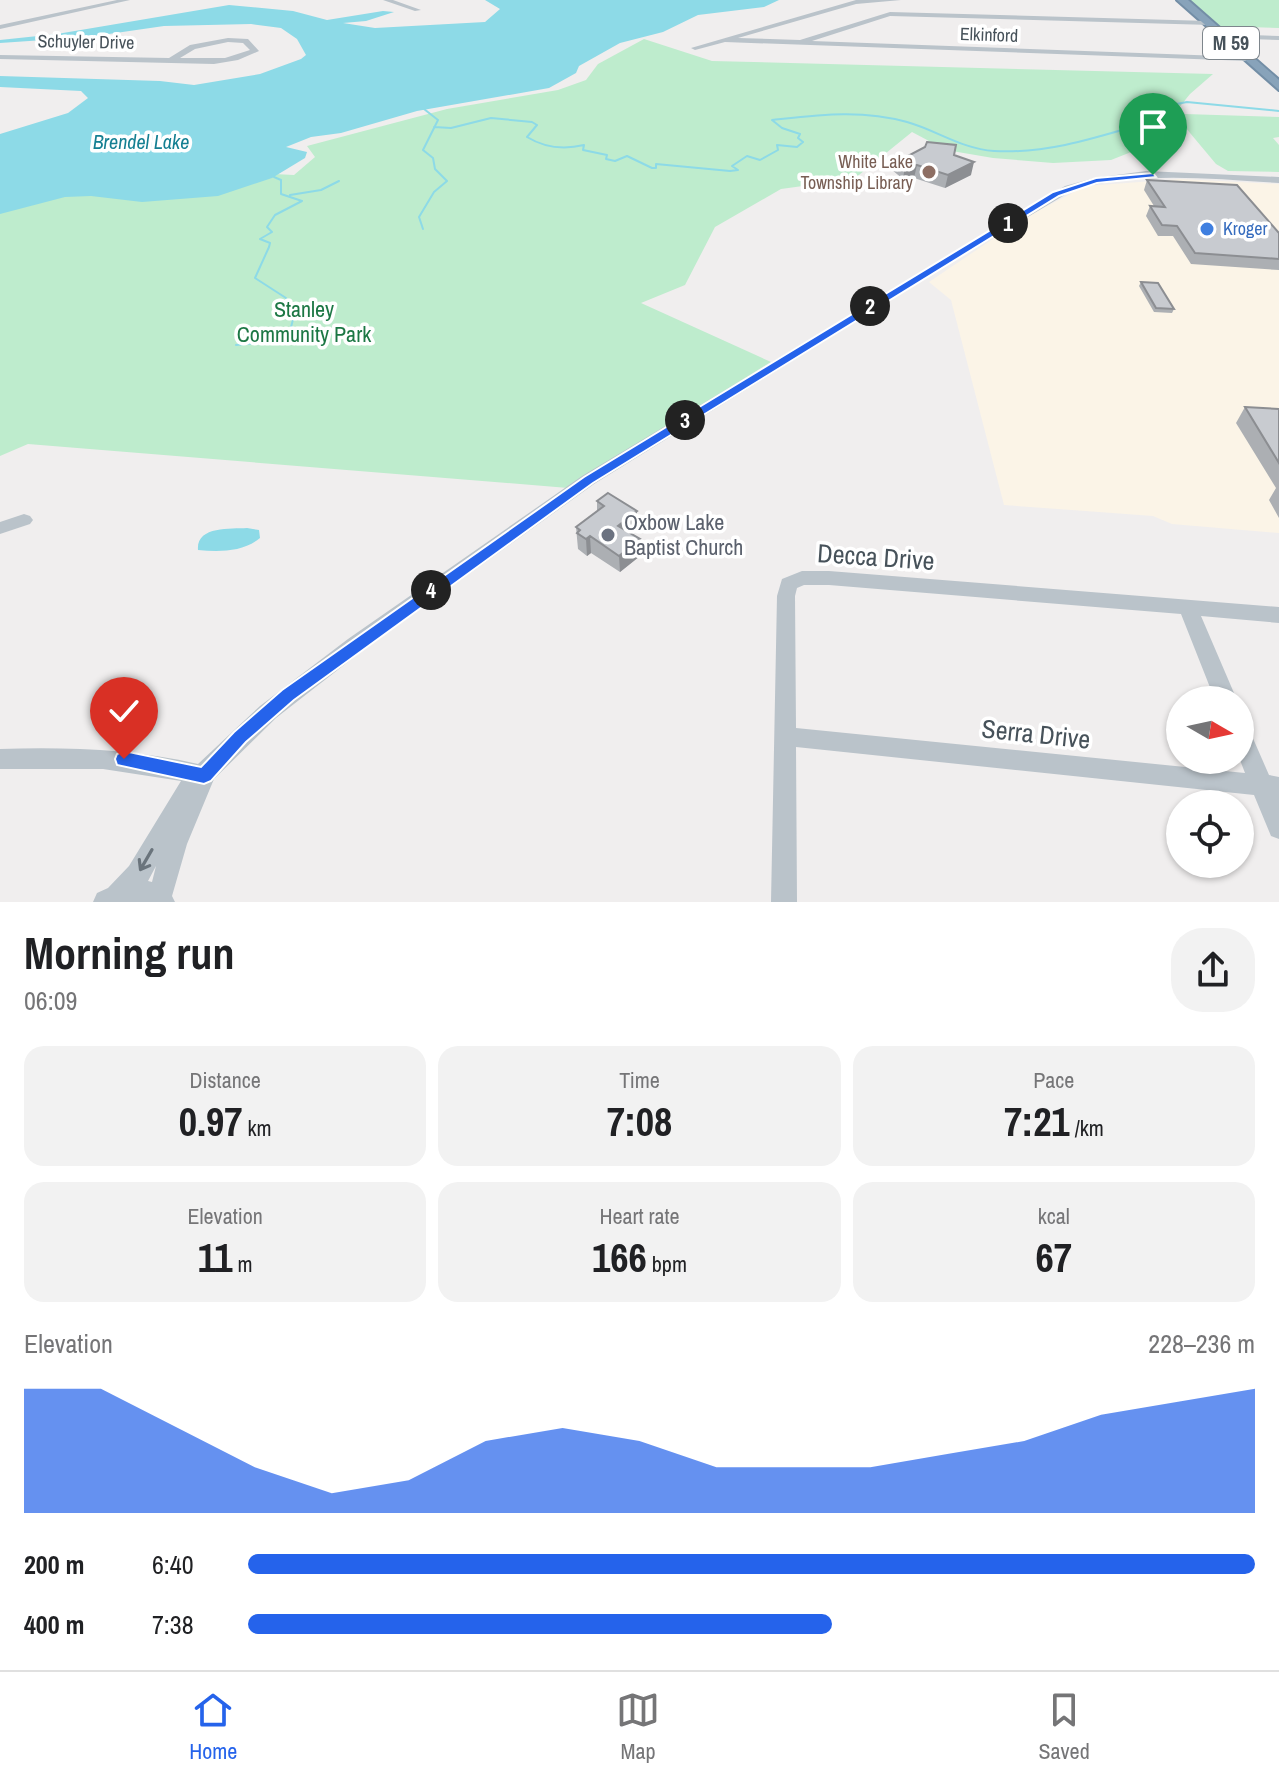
<!DOCTYPE html>
<meta charset="utf-8">
<style>
body{margin:0;font-family:"Archivo Narrow",sans-serif;background:#f2f2f2;color:#202124;height:100vh;display:flex;flex-direction:column;font-size:30px;white-space:nowrap}
*{box-sizing:border-box;margin:0}
p{font-size:26px;color:#757577}
.icon{flex:none;width:44px;height:44px;fill:none;stroke:currentColor;stroke-width:2;stroke-linecap:round;stroke-linejoin:round}
.map{position:relative;height:902px;overflow:hidden}
.sheet{display:flex;flex-direction:column;background:#fff;flex:1}
.sheet>*{flex:none}
.needle{width:52px;rotate:99deg}
.tools{position:absolute;left:1166px;top:686px;display:grid;gap:16px}
.tools a{display:grid;place-items:center;width:88px;height:88px;border-radius:50%;background:#fff;box-shadow:0 2px 6px #0004;font-size:40px}
.pin{position:absolute;display:grid;place-items:center;width:68px;height:68px;color:#fff;margin:-82px -34px;border-radius:50% 50% 50% 0;rotate:-45deg;box-shadow:0 0 8px #0007}
.pin .icon{rotate:45deg}
.km{position:absolute;width:40px;height:40px;margin:-20px;border-radius:50%;background:#222;color:#fff;font-size:22px;line-height:40px;text-align:center}
.round{display:grid;place-items:center;flex:none;width:84px;height:84px;border-radius:32px;background:#f2f2f2}
.headline{display:flex;align-items:center;justify-content:space-between;height:136px;padding:0 24px}
h1{font-size:44px;font-weight:800;line-height:60px}
.figures{display:grid;grid-template-columns:repeat(3,1fr);gap:12px;height:136px;padding:8px 24px}
.figures div{display:grid;align-content:center;border-radius:20px;background:#f2f2f2;text-align:center}
.figures b{font-size:40px;font-weight:800}
.figures small{font-size:22px;font-weight:400}
.figures p{font-size:22px}
.chart{height:224px;padding:16px 24px}
.chart p{display:flex;justify-content:space-between}
.chart svg{width:100%;height:144px;margin-top:8px;fill:#2563eb;opacity:.7}
ul{padding:0 24px;list-style:none;font-size:26px}
li{display:grid;grid-template-columns:128px 96px 1fr;align-items:center;height:60px}
li i{height:20px;border-radius:10px;background:#2563eb}
.menu{display:flex;justify-content:space-around;align-items:center;height:112px;border-top:2px solid #e0e0e0;background:#fff;font-size:22px;color:#757577}
.menu a{display:grid;justify-items:center;gap:4px}
.menu .active{color:#2563eb}
.map>svg:first-child{display:block}
</style>
<div class="map">
<svg width="1279" height="902" viewBox="0 0 1279 902">
<rect width="100%" height="100%" fill="#f0eeee"/>
<path fill="#fbf4e7" d="M1180 179 1279 184V533L1172 524 1153 516 1004 505 951 300 929 282 1024 218 1086 186Z"/>
<path fill="#beeccd" d="M1187 0H1279V28L1217 26Z
M644 39 712 61 1213 74 1190 94 1149 145 1111 160 1053 163 993 158 946 150 912 132 854 179 781 189 715 227 685 285 641 303 771 362 568 488 28 444 0 456V161L294 175 315 157 307 146 447 109 558 90 586 80 598 64Z
M1185 114 1279 117V137L1273 138 1279 145V172L1228 171 1216 164 1180 121Z"/>
<path fill="#8ddae7" d="M485 0H779L764 7 698 15 663 32 620 43 579 66 576 73 549 88 417 111 341 133 311 137 286 147 307 152 305 158 272 178 218 196 142 202 91 196 65 197 0 214V134L68 113 88 98 81 91 0 87V76L160 81 194 85 260 74 301 59 306 55 297 39 281 28 251 24 164 26 88 37 0 43V40L57 34 229 5 293 11 327 20 383 11 394 12 366 21 343 23 375 28 485 22 500 9Z
M247 528 259 530 260 538C243 552 220 552 198 550 196 526 230 529 247 528Z"/>
<g fill="none" stroke-linecap="round" stroke-linejoin="round">
<path stroke="#8ddae7" stroke-width="2" d="M434 127 451 128 491 118 532 122 537 125 527 137C545 148 563 150 584 145L583 150 607 155 606 159 615 161 627 156 652 168H656V164L730 171 738 170 732 166 747 156 760 160 778 150 777 145 797 147 803 142 798 138 800 134 782 128 772 120C818 115 861 109 907 122 936 130 962 149 994 151 1044 154 1092 139 1139 125L1145 110 1187 102 1279 111
M274 177 281 180V194L302 201 275 215 267 227 272 232 260 239 270 243 269 247 255 278 286 298 289 308 295 312 291 327
M290 195 321 190 339 181
M423 229 419 217 434 192 447 181 435 169 433 158 423 150 438 120 424 109
M236 345 266 342 282 334"/>
<g stroke="#738ea6" stroke-width="4">
<path id="highway" d="M1177 0H1188L1279 80V90Z"/>
</g>
<path fill="#bac3ca" fill-rule="evenodd" d="M117 0H130L0 29V25Z
M383 0H393L421 10 415 11Z
M856 0H901L856 4 738 38 800 40 890 12 1208 21 1211 25 890 16 812 41 1249 57 1253 59 1249 61 725 42 695 50 691 48Z
M1223 34 1279 36V40L1220 38Z
M228 38 248 39 259 51 238 60 214 64 0 59V55L169 58 190 45ZM228 42 243 43 250 50 225 58H180L195 49Z
M1146 171 1279 177V183C1209 179 1141 171 1073 190L944 267 594 484 362 651 276 718 214 779 187 844 172 896 175 902H93L97 893 108 888 129 866 181 781 103 769H0V749C67 747 133 749 198 764L260 706 348 639 582 476 1065 186 1094 178ZM156 866 152 882 148 881Z
M24 514 30 516 33 520 30 524 0 534V522Z
M802 571H829L1279 607V623L1201 616 1237 700H1215L1181 614 829 585H804L797 588 795 596 796 728 1245 773 1240 760V724L1248 727 1269 775 1279 777V839L1271 836 1254 795 796 747 797 902H771L777 596 782 579Z"/>
<use href="#highway" fill="#88a3ba" fill-rule="evenodd"/>
</g>
<path fill="#acafb3" d="M954 155 971 175 945 188 914 178 903 179 892 170 894 158 908 156Z
M1147 180 1279 233V270L1191 264 1173 236H1158L1146 216 1150 206H1154L1144 190Z
M1141 282 1174 309 1172 313 1154 312 1139 286Z
M1245 407 1279 409V518L1269 500 1276 488 1236 423Z
M597 501 637 511V527L630 533 640 556 620 572 591 553 587 556 578 549 576 527 597 511Z"/>
<path fill="#8c8e92" d="M974 162 971 175 945 188 948 175Z
M917 165 914 178 903 179 905 166Z
M637 511V527L619 542 618 526Z
M590 536 591 553 587 556 586 539Z
M640 539V556L620 572 619 556Z"/>
<path fill="#c8cbd0" stroke="#8c8e92" stroke-width="2" d="M927 142 956 145 954 155 974 162 948 175 917 165 905 166 894 158 908 156 925 147Z
M1147 180 1237 185 1279 233V259L1195 253 1177 226 1162 225 1150 206 1165 207Z
M1141 282 1158 283 1174 309 1156 308Z
M1245 407 1279 409V463Z
M608 493 637 511 618 526 640 539 619 556 590 536 586 539 577 533 580 530 576 527 604 506 597 501Z"/>
<defs><path id="oneway-shaft" d="M-6 0H5M1.5-3L5.5 0L1.5 3" fill="none" stroke-width="1.6" stroke-linecap="round" stroke-linejoin="round" transform="scale(2)"/></defs>
<use stroke="#6a747c" href="#oneway-shaft" transform="translate(146 860) rotate(120)"/>
<path fill="#2563eb" stroke="#fff" stroke-width="2" d="M1153 173 1156 177 1097 183 1059 196 593 483 294 700 246 742 211 781 204 784 117 765 115 759 117 754 124 751 201 767 234 732 282 690 584 477 1053 192 1096 178Z"/>
<circle fill="#8d6e63" stroke="#fff" stroke-width="3" cx="929" cy="172" r="8"/>
<circle fill="#3f7fe0" stroke="#fff" stroke-width="3" cx="1207" cy="229" r="8"/>
<circle fill="#6b7280" stroke="#fff" stroke-width="3" cx="608" cy="535" r="8"/>
<g text-anchor="middle" stroke-width="7" stroke-linejoin="round" paint-order="stroke">
<g font-size="18" fill="#47525a" stroke="#fff">
<text transform="translate(989 35) rotate(2)" y="6">Elkinford</text>
<text transform="translate(86 42) rotate(1)" y="6">Schuyler Drive</text>
</g>
<g font-size="18" fill="#785e54" stroke="#fff" text-anchor="end">
<text x="913" y="168">White Lake<tspan x="913" dy="21">Township Library</tspan></text>
</g>
<g font-size="18" fill="#366cbe" stroke="#fff" text-anchor="start">
<text x="1223" y="235">Kroger</text>
</g>
<rect fill="#fff" stroke="#7e868c" stroke-width="2" x="1203" y="27" width="56" height="32" rx="6"/>
<g font-size="20" font-weight="bold" fill="#47525a">
<text x="1231" y="50">M 59</text>
</g>
<g font-size="20" font-style="italic" fill="#147f92" stroke="#fff">
<text x="141" y="149">Brendel Lake</text>
</g>
<g font-size="22" fill="#1c7744" stroke="#fff">
<text x="304" y="317">Stanley<tspan x="304" dy="25">Community Park</tspan></text>
</g>
<g font-size="22" fill="#5b616d" stroke="#fff" text-anchor="start">
<text x="624" y="530">Oxbow Lake<tspan x="624" dy="25">Baptist Church</tspan></text>
</g>
<g font-size="26" fill="#47525a" stroke="#fff">
<text transform="translate(876 557) rotate(4)" y="9">Decca Drive</text>
<text transform="translate(1036 734) rotate(6)" y="9">Serra Drive</text>
</g>
</g>
</svg>
<div class="tools">
<a><svg class="needle" viewBox="-14 -14 28 28"><path d="M0-13l5 13h-10z" fill="#e53935"/><path d="M0 13l5-13h-10z" fill="#757577"/></svg></a>
<a><svg class="icon" aria-label="locate" viewBox="0 0 24 24"><circle cx="12" cy="12" r="6"/><path d="M12 2v4M12 18v4M2 12h4M18 12h4"/></svg></a>
</div>
<div class="pin" style="left:1153px;top:175px;background:#1e9e55"><svg class="icon" aria-label="arrive" viewBox="0 0 24 24"><path d="M6 21V4h12l-3 4 3 4H6"/></svg></div>
<div class="pin" style="left:124px;top:759px;background:#d93025"><svg class="icon" aria-label="check" viewBox="0 0 24 24"><path d="M5 12l5 5 9-10"/></svg></div>
<b class="km" style="left:1008px;top:223px">1</b>
<b class="km" style="left:870px;top:306px">2</b>
<b class="km" style="left:685px;top:420px">3</b>
<b class="km" style="left:431px;top:590px">4</b>
</div>
<section class="sheet">
<div class="headline"><div><h1>Morning run</h1><p>06:09</p></div><a class="round"><svg class="icon" aria-label="share" viewBox="0 0 24 24"><path d="M12 15V3M7 8l5-5 5 5M5 13v7h14v-7"/></svg></a></div>
<div class="figures">
<div><p>Distance</p><b>0.97<small> km</small></b></div>
<div><p>Time</p><b>7:08</b></div>
<div><p>Pace</p><b>7:21<small> /km</small></b></div>
</div>
<div class="figures">
<div><p>Elevation</p><b>11<small> m</small></b></div>
<div><p>Heart rate</p><b>166<small> bpm</small></b></div>
<div><p>kcal</p><b>67</b></div>
</div>
<div class="chart"><p><span>Elevation</span>228–236 m</p>
<svg viewBox="0 0 160 44" preserveAspectRatio="none"><path d="M0 44V6L10 6L20 18L30 30L40 38L50 34L60 22L70 18L80 22L90 30L100 30L110 30L120 26L130 22L140 14L150 10L160 6V44z"/></svg>
</div>
<ul>
<li><b>200 m</b>6:40<i style="width:100%"></i></li>
<li><b>400 m</b>7:38<i style="width:58%"></i></li>
</ul>
</section>
<nav class="menu">
<a class="active"><svg class="icon" aria-label="home" viewBox="0 0 24 24"><path d="M3 11l9-7 9 7M6 9v11h12V9"/></svg>Home</a>
<a><svg class="icon" aria-label="map" viewBox="0 0 24 24"><path d="M3 6l6-2 6 2 6-2v14l-6 2-6-2-6 2zM9 4v14M15 6v14"/></svg>Map</a>
<a><svg class="icon" aria-label="saved" viewBox="0 0 24 24"><path d="M7 4h10v16l-5-4-5 4z"/></svg>Saved</a>
</nav>
